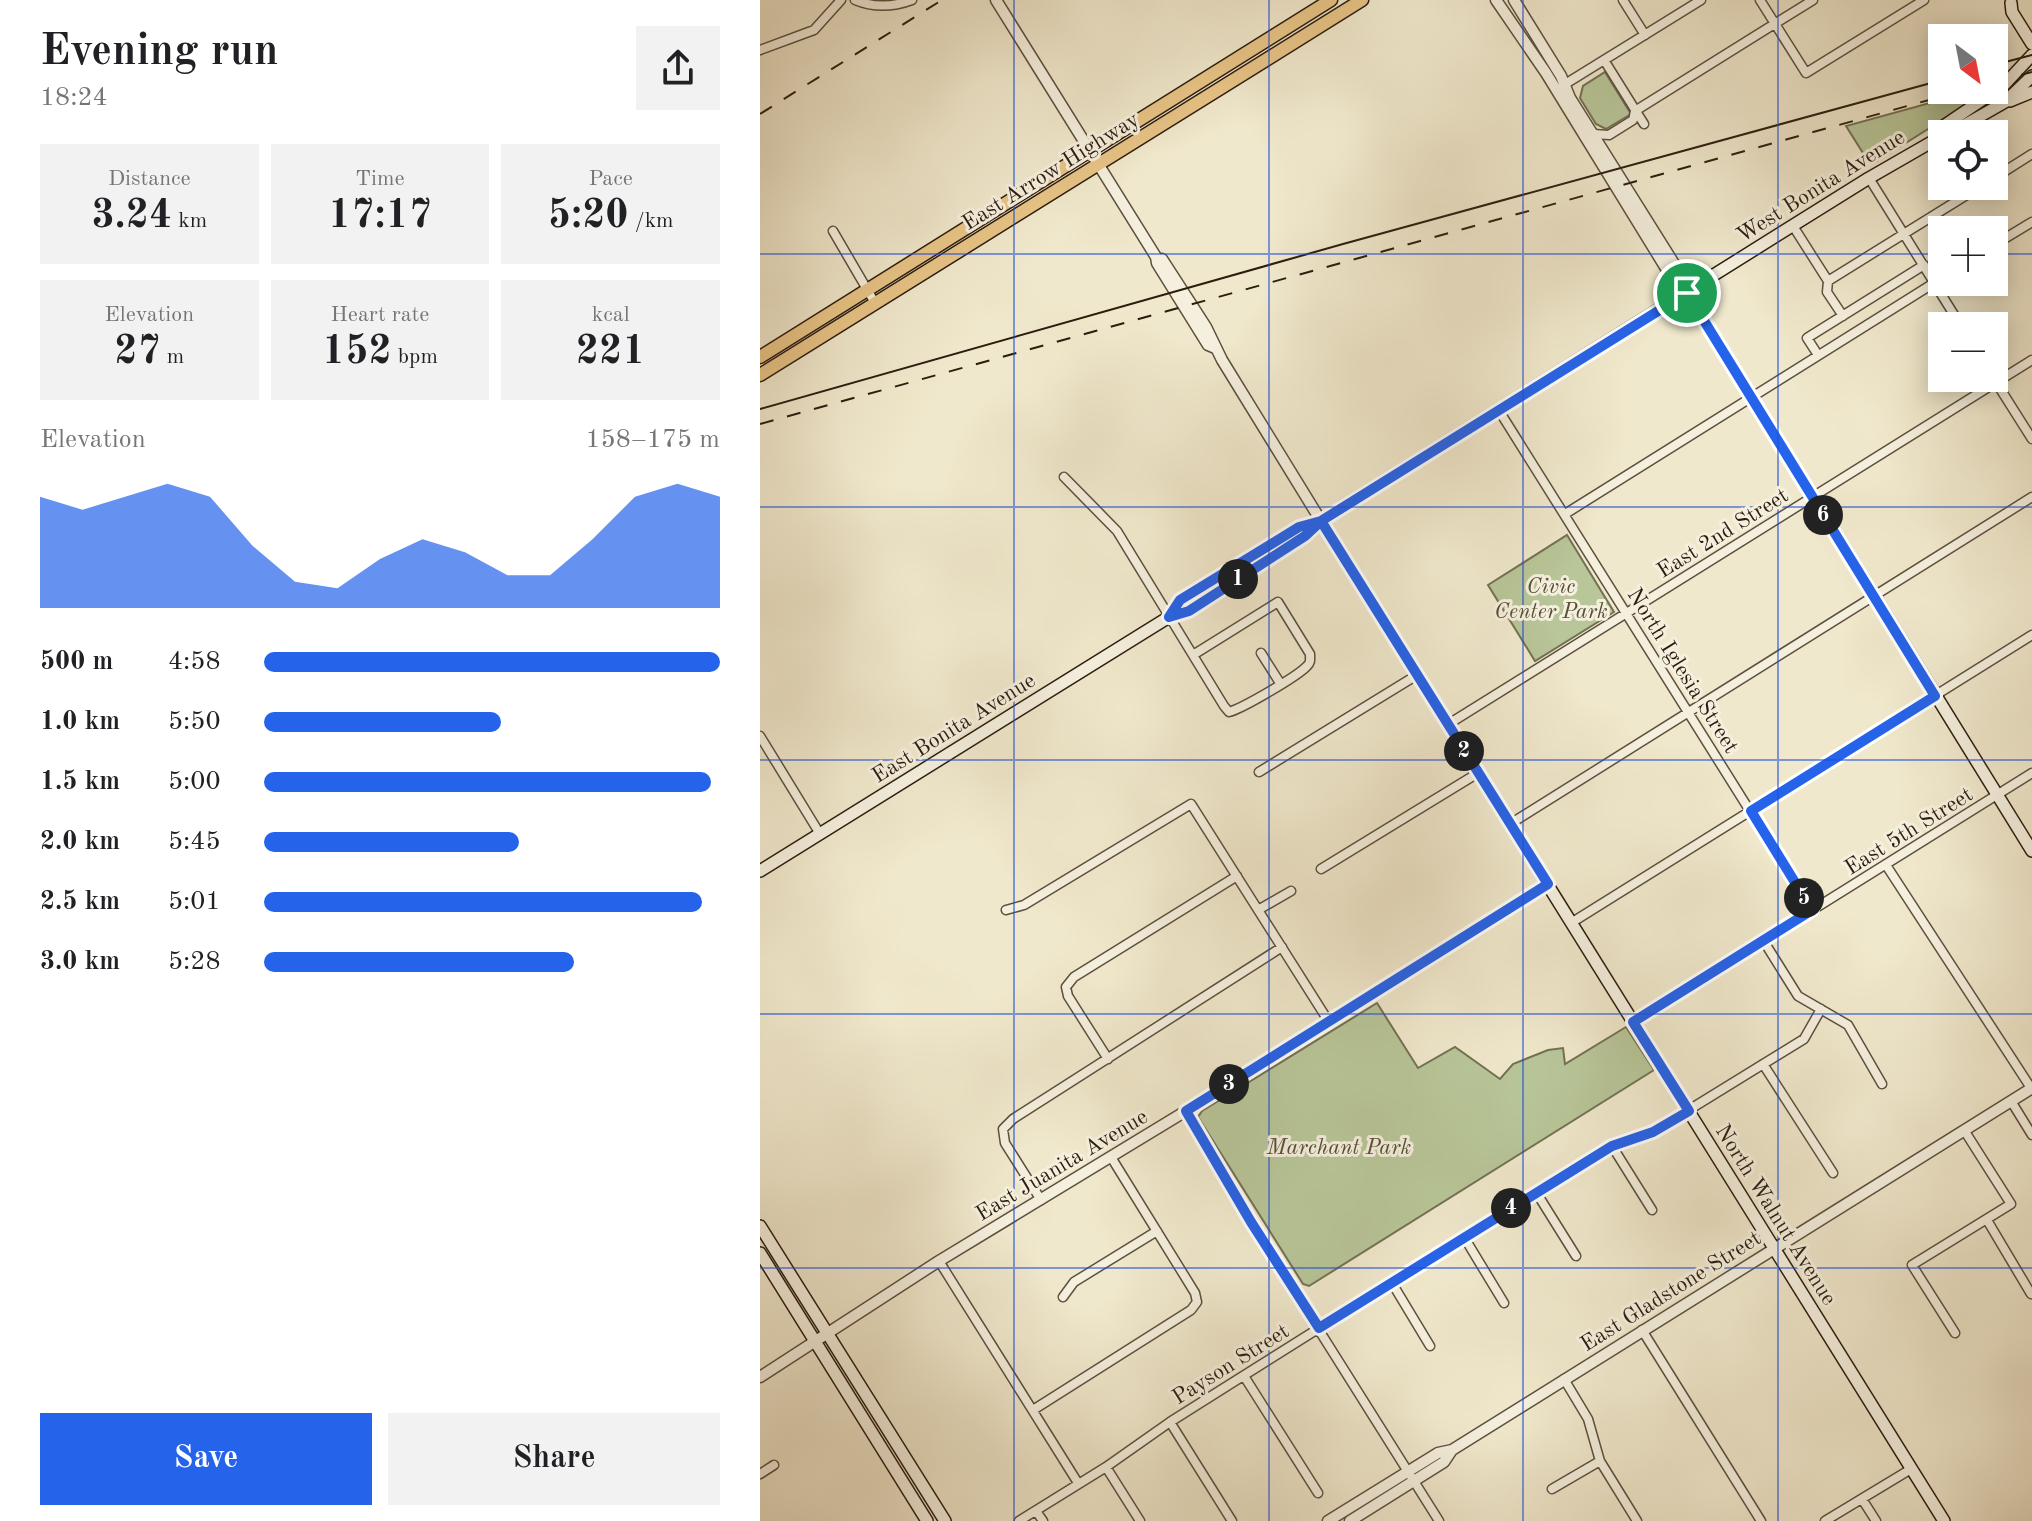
<!DOCTYPE html>
<meta charset="utf-8">
<style>
body{margin:0;font-family:"Old Standard TT",serif;background:#f2f2f2;color:#202124;height:100vh;display:flex;flex-direction:column;font-size:30px;white-space:nowrap}
*{box-sizing:border-box;margin:0}
p{font-size:26px;color:#757577}
.icon{flex:none;width:44px;height:44px;fill:none;stroke:currentColor;stroke-width:2;stroke-linecap:round;stroke-linejoin:round}
.map{position:relative;flex:1;overflow:hidden}
.panel{display:flex;flex-direction:column;background:#fff;width:760px}
.panel>*{flex:none}
.needle{width:52px;rotate:148deg}
.fabs{position:absolute;left:1168px;top:24px;display:grid;gap:16px}
.fabs a{display:grid;place-items:center;width:80px;height:80px;border-radius:0px;background:#fff;box-shadow:0 4px 20px #0003;font-size:40px}
.pin{position:absolute;display:grid;place-items:center;width:68px;height:68px;color:#fff;margin:-34px;border:4px solid #fff;border-radius:50%;box-shadow:0 2px 8px #0007}
.km{position:absolute;width:40px;height:40px;margin:-20px;border-radius:50%;background:#222;color:#fff;font-size:22px;line-height:40px;text-align:center}
.round{display:grid;place-items:center;flex:none;width:84px;height:84px;border-radius:0px;background:#f2f2f2}
.summary{display:flex;align-items:center;justify-content:space-between;height:136px;padding:0 40px}
h1{font-size:44px;font-weight:600;line-height:60px}
.stats{display:grid;grid-template-columns:repeat(3,1fr);gap:12px;height:136px;padding:8px 40px}
.stats div{display:grid;align-content:center;border-radius:0px;background:#f2f2f2;text-align:center}
.stats b{font-size:40px;font-weight:600}
.stats small{font-size:22px;font-weight:400}
.stats p{font-size:22px}
.chart{height:224px;padding:16px 40px}
.chart p{display:flex;justify-content:space-between}
.chart svg{width:100%;height:144px;margin-top:8px;fill:#2563eb;opacity:.7}
.cta{display:flex;gap:16px;margin-top:auto;padding:16px 40px}
.cta a{flex:1;height:92px;border-radius:0px;background:#2563eb;color:#fff;font-size:32px;font-weight:600;line-height:92px;text-align:center}
.cta a+a{background:#f2f2f2;color:#202124}
ul{padding:0 40px;list-style:none;font-size:26px}
li{display:grid;grid-template-columns:128px 96px 1fr;align-items:center;height:60px}
li i{height:20px;border-radius:10px;background:#2563eb}
main{display:flex;flex:1;min-height:0}
.map>svg:first-child{display:block}
</style>
<main>
<section class="panel">
<div class="summary"><div><h1>Evening run</h1><p>18:24</p></div><a class="round"><svg class="icon" aria-label="share" viewBox="0 0 24 24"><path d="M12 15V3M7 8l5-5 5 5M5 13v7h14v-7"/></svg></a></div>
<div class="stats">
<div><p>Distance</p><b>3.24<small> km</small></b></div>
<div><p>Time</p><b>17:17</b></div>
<div><p>Pace</p><b>5:20<small> /km</small></b></div>
</div>
<div class="stats">
<div><p>Elevation</p><b>27<small> m</small></b></div>
<div><p>Heart rate</p><b>152<small> bpm</small></b></div>
<div><p>kcal</p><b>221</b></div>
</div>
<div class="chart"><p><span>Elevation</span>158–175 m</p>
<svg viewBox="0 0 160 44" preserveAspectRatio="none"><path d="M0 44V10L10 14L20 10L30 6L40 10L50 25L60 36L70 38L80 29L90 23L100 27L110 34L120 34L130 23L140 10L150 6L160 10V44z"/></svg>
</div>
<ul>
<li><b>500 m</b>4:58<i style="width:100%"></i></li>
<li><b>1.0 km</b>5:50<i style="width:52%"></i></li>
<li><b>1.5 km</b>5:00<i style="width:98%"></i></li>
<li><b>2.0 km</b>5:45<i style="width:56%"></i></li>
<li><b>2.5 km</b>5:01<i style="width:96%"></i></li>
<li><b>3.0 km</b>5:28<i style="width:68%"></i></li>
</ul>
<div class="cta"><a>Save</a><a>Share</a></div>
</section>
<div class="map">
<svg width="1272" height="1521" viewBox="0 0 1272 1521">
<rect width="100%" height="100%" fill="#f0e8cc"/>
<filter id="stains"><feTurbulence type="fractalNoise" baseFrequency=".0025" numOctaves="4"/><feColorMatrix values="0 0 0 0 .2 0 0 0 0 .09 0 0 0 0 .02 0 0 0 .5 -.17"/></filter>
<radialGradient id="worn" r=".72"><stop offset=".6" stop-color="#630" stop-opacity="0"/><stop offset="1" stop-color="#630" stop-opacity=".3"/></radialGradient>
<path fill="#b8c699" stroke="#727154" stroke-width="2" d="M845 72 871 114 846 129 836 124 820 98 823 86Z
M1217 90H1230L1114 163 1108 161 1086 126Z
M807 535 854 612 775 661 728 585Z
M617 1003 658 1068 695 1047 740 1079 753 1064 788 1050 803 1048 805 1064 866 1027 894 1070 549 1286 543 1284 438 1117 442 1111Z"/>
<g fill="none" stroke-linecap="round" stroke-linejoin="round">
<g stroke="#5d4f3e" stroke-width="11">
<path id="minor" d="M95 0C114 8 133 7 152 0
M863 0 885 35
M1000 0 1046 73 1164 0
M0 50 54 30 81 0
M844 60 884 124
M802 86 941 0
M833 134 849 135 873 120 875 111 1053 0
M1109 178 1201 326
M1234 178 1272 154
M1033 226 1068 281 1067 292 1083 316
M73 231 115 303
M1234 245 1272 222
M1068 281 1221 186
M1058 355 1047 338 1164 265
M1234 379 1272 439
M738 409 1052 910
M304 477 357 531 464 706 469 712C483 708 538 676 547 666 551 662 550 660 550 654L518 602 433 655
M805 514 1182 278
M501 653 520 683
M687 725 1272 360
M0 736 60 834
M499 772 657 675
M750 824 1272 497
M1126 865 1271 1088
M561 869 718 773
M246 910 264 905 431 804 569 1022
M498 910 531 891
M811 923 1272 635
M1003 940 1038 996 1088 1025 1122 1084
M873 1022 1272 773
M348 1059 308 996 306 987 314 977 477 876
M1003 1064 1073 1173
M1251 1101 1272 1135
M426 1111 491 1222 679 1521
M852 1146 892 1210
M776 1192 816 1256
M281 1200 245 1143 243 1129 253 1119 522 947
M1227 1220 1271 1294
M704 1237 744 1303
M179 1261 318 1483
M632 1283 670 1346
M303 1297 314 1282 397 1231
M882 1330 1001 1521
M1195 1333 1152 1265 1251 1204 1204 1130
M484 1376 558 1493
M804 1379 828 1419 840 1461 877 1521
M273 1410 431 1310 437 1302 435 1293 351 1157
M410 1422 472 1521
M346 1467 380 1521
M0 1474 14 1465
M792 1489 840 1461
M1102 1499 1116 1521
M276 1511 283 1521
M259 1521 346 1467 410 1422 704 1237 852 1146 893 1132 1044 1039 1061 1009
M1065 1521 1151 1469"/>
</g>
<g stroke="#5d4f3e" stroke-width="13">
<path id="tertiary" d="M236 0 396 257 397 263 448 345 455 348
M736 0 786 73 915 283 927 293
M754 0 801 76 810 98 923 278 927 293
M402 259 446 327 462 360 561 521
M0 1377 179 1261 426 1111 788 884
M568 1521 678 1453 692 1450
M590 1521 684 1462 692 1450 1272 1088"/>
</g>
<g stroke="#2c1c0f" stroke-width="14">
<path id="secondary" d="M1251 3 1252 12 1272 44
M1250 101 1272 92
M1189 134 1245 102 1272 76
M1175 137 1185 125 1244 85 1272 55
M927 293 1272 851
M561 521 1184 1521
M409 617 420 600 539 527 557 522
M0 871 409 617 429 611 545 536 571 514 1109 178 1182 136
M0 1226 185 1521
M0 1253 167 1521"/>
</g>
<g stroke="#2c1c0f" stroke-width="15">
<path id="primary" d="M0 357 571 0
M0 375 602 0"/>
</g>
<use href="#minor" stroke="#f5f0de" stroke-width="8"/>
<use href="#tertiary" stroke="#f5f0de" stroke-width="10"/>
<use href="#secondary" stroke="#f5f0de" stroke-width="11"/>
<use href="#primary" stroke="#e8c486" stroke-width="12"/>
<path stroke="#2c1c0f" stroke-width="2" d="M1234 65 1272 55
M0 409 583 244 1182 80"/>
<path stroke="#2c1c0f" stroke-width="2" stroke-dasharray="14 14" stroke-linecap="butt" d="M1234 82 1272 72
M0 114 182 0
M0 424 1205 90"/>
</g>
<g fill="none" stroke-linecap="round" stroke-linejoin="round">
<g stroke="#fff" stroke-width="16">
<path id="route" d="M927 293 561 521 545 536 429 611 409 617 420 600 539 527 561 521 788 884 426 1111 491 1222 559 1328 852 1146 893 1132 929 1111 873 1022 1052 910 991 811 1175 696 927 293"/>
</g>
<use href="#route" stroke="#2563eb" stroke-width="10"/>
</g>
<path fill="none" stroke="#1d4ed8" stroke-width="2" stroke-opacity="0.55" d="M254 0V1521M509 0V1521M763 0V1521M1018 0V1521M0 254H1182M1234 254H1272M0 507H1272M0 760H1272M0 1014H1272M0 1268H1272"/>
<g text-anchor="middle" stroke-width="6" stroke-linejoin="round" paint-order="stroke">
<g font-size="22" fill="#2c1c0f" stroke="#f5f0de">
<text transform="translate(290 170) rotate(-32)" y="8">East Arrow Highway</text>
<text transform="translate(1060 185) rotate(-32)" y="8">West Bonita Avenue</text>
<text transform="translate(962 532) rotate(-32)" y="8">East 2nd Street</text>
<text transform="translate(924 670) rotate(58)" y="8">North Iglesia Street</text>
<text transform="translate(193 727) rotate(-32)" y="8">East Bonita Avenue</text>
<text transform="translate(1148 830) rotate(-32)" y="8">East 5th Street</text>
<text transform="translate(301 1164) rotate(-31)" y="8">East Juanita Avenue</text>
<text transform="translate(1017 1214) rotate(58)" y="8">North Walnut Avenue</text>
<text transform="translate(910 1290) rotate(-32)" y="8">East Gladstone Street</text>
<text transform="translate(470 1363) rotate(-32)" y="8">Payson Street</text>
</g>
<g font-size="22" font-style="italic" fill="#564f38" stroke="#f5f0de">
<text x="791" y="593">Civic<tspan x="791" dy="25">Center Park</tspan></text>
<text x="579" y="1154">Marchant Park</text>
</g>
</g>
<rect width="100%" height="100%" filter="url(#stains)"/>
<rect width="100%" height="100%" fill="url(#worn)"/>
</svg>
<div class="fabs">
<a><svg class="needle" viewBox="-14 -14 28 28"><path d="M0-13l5 13h-10z" fill="#e53935"/><path d="M0 13l5-13h-10z" fill="#757577"/></svg></a>
<a><svg class="icon" aria-label="locate" viewBox="0 0 24 24"><circle cx="12" cy="12" r="6"/><path d="M12 2v4M12 18v4M2 12h4M18 12h4"/></svg></a>
<a>+</a>
<a>−</a>
</div>
<div class="pin" style="left:927px;top:293px;background:#1e9e55"><svg class="icon" aria-label="arrive" viewBox="0 0 24 24"><path d="M6 21V4h12l-3 4 3 4H6"/></svg></div>
<b class="km" style="left:478px;top:579px">1</b>
<b class="km" style="left:704px;top:751px">2</b>
<b class="km" style="left:469px;top:1084px">3</b>
<b class="km" style="left:751px;top:1208px">4</b>
<b class="km" style="left:1044px;top:898px">5</b>
<b class="km" style="left:1063px;top:515px">6</b>
</div>
</main>
